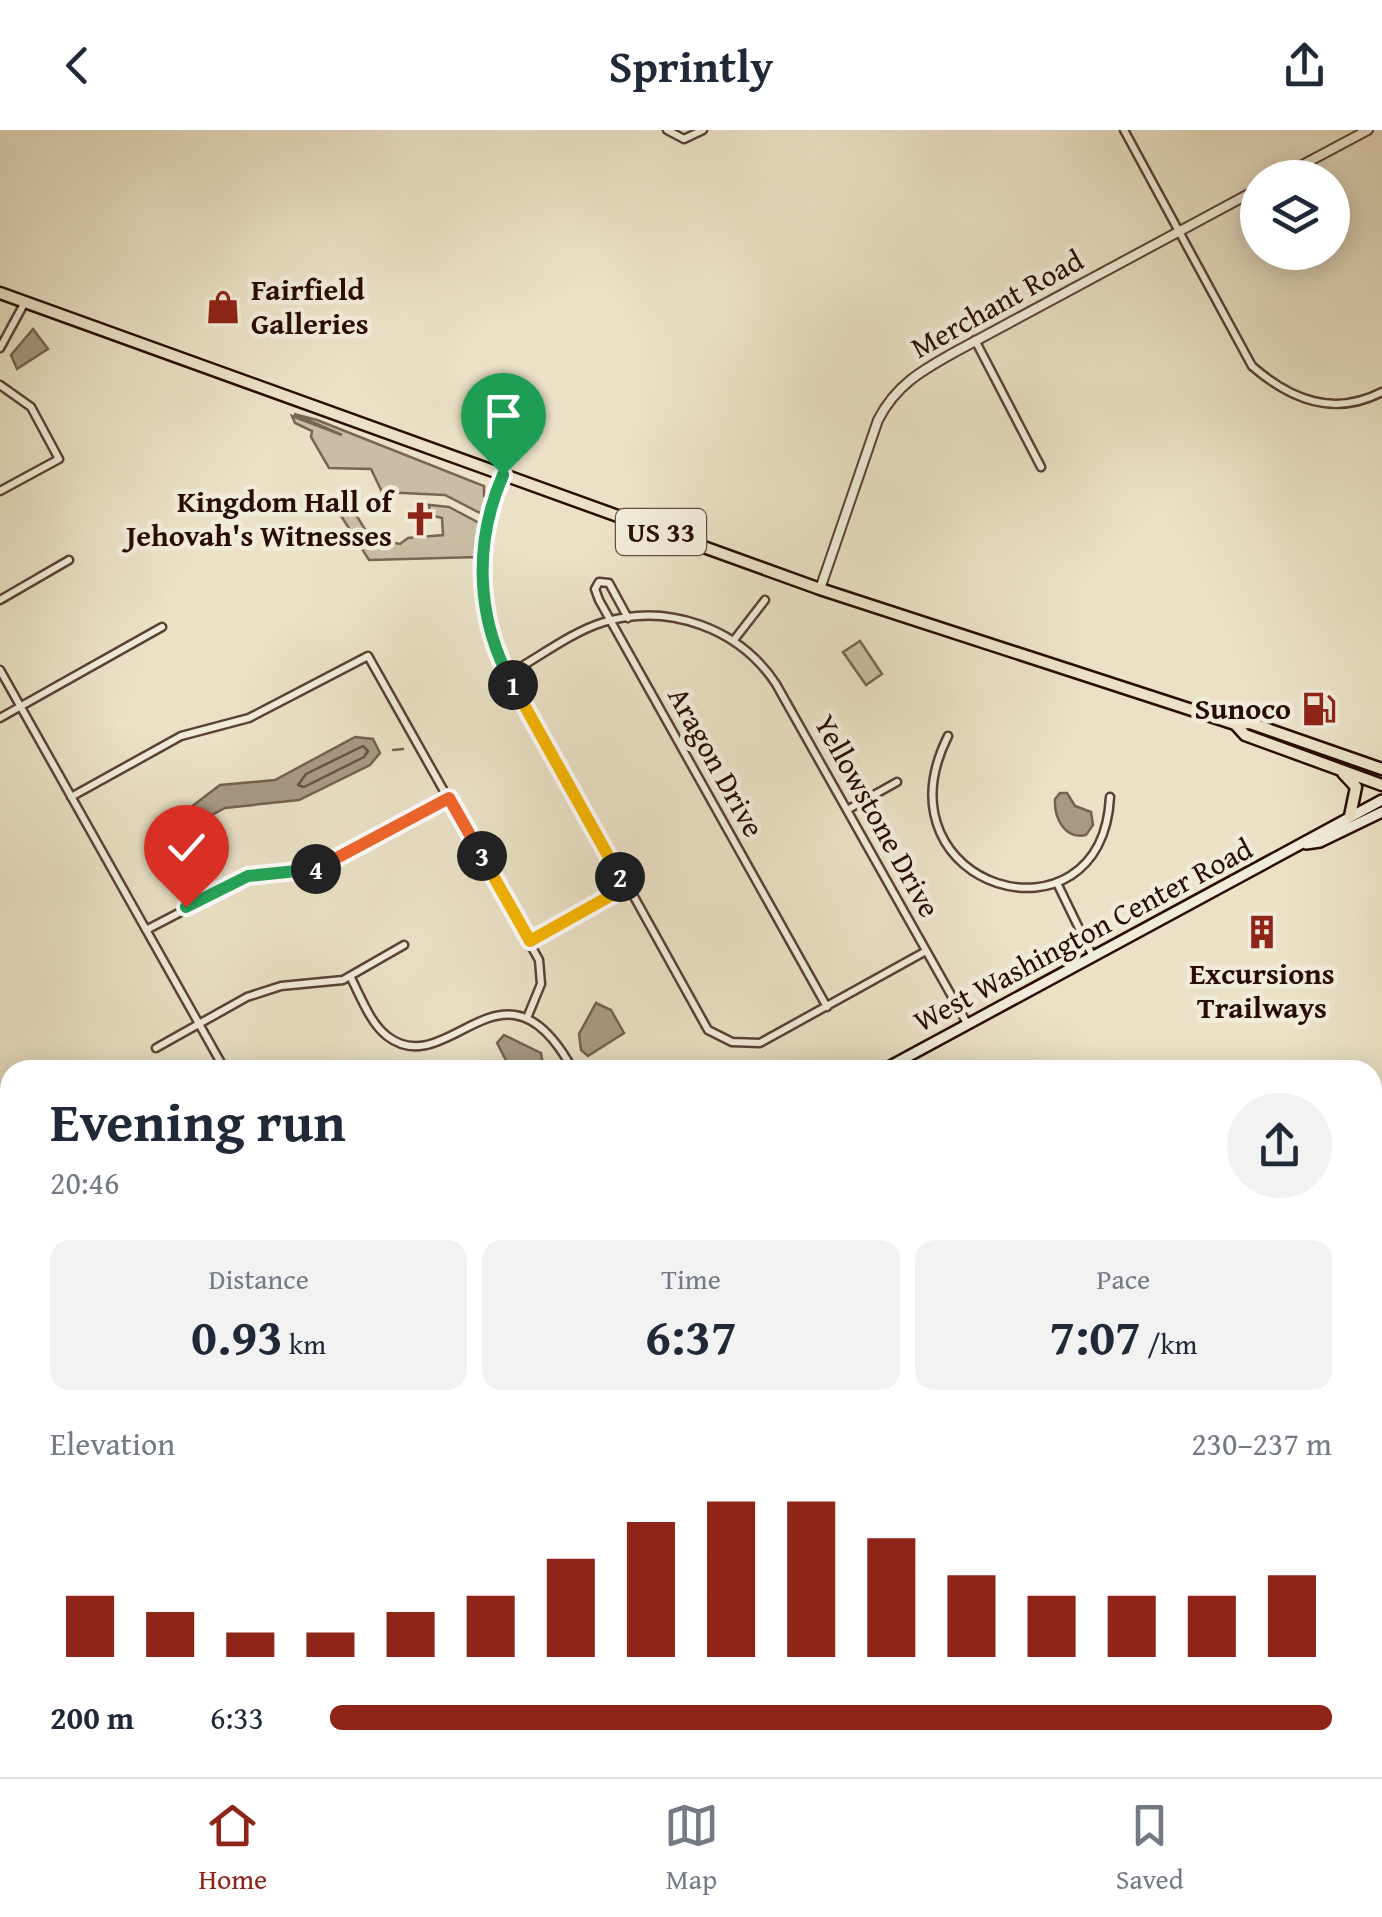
<!DOCTYPE html>
<meta charset="utf-8">
<style>
body{margin:0;font-family:"Gentium Book Plus",serif;background:#f2f2f3;color:#1f2937;height:100vh;display:flex;flex-direction:column;font-size:38px;white-space:nowrap}
*{box-sizing:border-box;margin:0}
p{font-size:32px;color:#747a83}
.icon{flex:none;width:55px;height:55px;fill:none;stroke:currentColor;stroke-width:2;stroke-linecap:round;stroke-linejoin:round}
.map{position:relative;flex:1;overflow:hidden}
.side{position:absolute;left:0px;top:930px;width:1382px;height:718px;display:flex;flex-direction:column;background:#fff;border-radius:30px 30px 0 0;box-shadow:0 5px 25px #0003}
.side>*{flex:none}
.fabs{position:absolute;left:1240px;top:30px;display:grid;gap:20px}
.fabs a{display:grid;place-items:center;width:110px;height:110px;border-radius:50%;background:#fff;box-shadow:0 5px 25px #0003;font-size:50px}
.pin{position:absolute;display:grid;place-items:center;width:85px;height:85px;color:#fff;margin:-102px -42px;border-radius:50% 50% 50% 0;rotate:-45deg;box-shadow:0 0 10px #0007}
.pin .icon{rotate:45deg}
.km{position:absolute;width:50px;height:50px;margin:-25px;border-radius:50%;background:#222;color:#fff;font-size:28px;line-height:50px;text-align:center}
.round{display:grid;place-items:center;flex:none;width:105px;height:105px;border-radius:52px;background:#f2f2f3}
.headline{display:flex;align-items:center;justify-content:space-between;height:170px;padding:0 50px}
h1{font-size:55px;font-weight:800;line-height:75px}
.metrics{display:grid;grid-template-columns:repeat(3,1fr);gap:15px;height:170px;padding:10px 50px}
.metrics div{display:grid;align-content:center;border-radius:20px;background:#f2f2f3;text-align:center}
.metrics b{font-size:50px;font-weight:800}
.metrics small{font-size:28px;font-weight:400}
.metrics p{font-size:28px}
.chart{height:280px;padding:20px 50px}
.chart p{display:flex;justify-content:space-between}
.chart svg{width:100%;height:180px;margin-top:10px;stroke:#8f2418;stroke-width:6}
ul{padding:0 50px;list-style:none;font-size:32px}
li{display:grid;grid-template-columns:160px 120px 1fr;align-items:center;height:75px}
li i{height:25px;border-radius:12px;background:#8f2418}
header{display:flex;justify-content:space-between;align-items:center;height:130px;padding:0 50px;background:#fff;font-size:45px;font-weight:800}
.tab-bar{display:flex;justify-content:space-around;align-items:center;height:140px;border-top:2px solid #e0e1e3;background:#fff;font-size:28px;color:#747a83}
.tab-bar a{display:grid;justify-items:center;gap:5px}
.tab-bar .on{color:#8f2418}
.map>svg:first-child{display:block}
</style>
<header><svg class="icon" aria-label="back" viewBox="0 0 24 24"><path d="M15 5l-7 7 7 7"/></svg>Sprintly<svg class="icon" aria-label="share" viewBox="0 0 24 24"><path d="M12 15V3M7 8l5-5 5 5M5 13v7h14v-7"/></svg></header>
<div class="map">
<svg width="1382" height="1647" viewBox="0 0 1382 1647">
<rect width="100%" height="100%" fill="#eae1c6"/>
<filter id="stains"><feTurbulence type="fractalNoise" baseFrequency=".002" numOctaves="4"/><feColorMatrix values="0 0 0 0 .2 0 0 0 0 .09 0 0 0 0 .02 0 0 0 .5 -.17"/></filter>
<radialGradient id="worn" r=".72"><stop offset=".6" stop-color="#630" stop-opacity="0"/><stop offset="1" stop-color="#630" stop-opacity=".3"/></radialGradient>
<path fill="#c9bda5" stroke="#796554" stroke-width="2.5" d="M294 284 317 290 484 356V366L488 367 480 383 445 365 382 362 371 339 329 338 311 307 312 301 295 293 292 286 342 305Z
M349 373 375 416H380V410L400 414 408 408 443 405 442 388 430 385 429 375 449 377 481 394 478 427 369 430 338 381Z
M860 511 882 544 866 555 843 522Z"/>
<path fill="#a89984" stroke="#756150" stroke-width="2.5" d="M33 199 48 219 17 239 11 225Z
M355 607 373 609 380 623 370 635 299 670 225 678 171 707 161 701 159 695 178 687 220 655 275 650Z
M1060 663H1067L1075 676 1091 682 1093 695 1086 705C1064 710 1054 687 1055 669Z
M596 873 611 880 624 903 588 926 581 920 579 904Z
M504 905 541 923 544 940H511L497 913Z"/>
<g fill="none" stroke-linecap="round" stroke-linejoin="round">
<path stroke="#685344" stroke-width="2.5" d="M363 616 368 621 364 627 304 657 298 655 306 644Z"/>
<path stroke="#756150" stroke-width="2.5" d="M393 620 403 619"/>
<g stroke="#594234" stroke-width="11">
<path id="minor" d="M667 0 684 9 703 0
M1124 0 1252 236C1291 270 1334 287 1382 262
M975 210 1041 337
M0 218 25 172
M0 255 31 277 59 329 0 361
M503 345C479 401 476 460 496 518L708 900 732 912 760 913 926 821
M0 470 69 430
M628 488 609 453 599 452 595 459 599 470 827 877
M734 510 765 470
M0 540 225 940
M507 545C538 528 571 502 604 492 669 473 739 498 776 554L968 895
M0 588 162 497
M948 606C872 759 1102 825 1110 667
M71 667 181 606 249 588 368 526 539 830 541 854 527 888
M847 680 897 652
M1057 753 1093 827
M146 800 248 747 324 737 449 668
M530 811 626 757
M350 846C360 865 370 893 387 906 449 954 503 811 573 940
M156 918 247 867 281 856 343 850 404 815
M175 1638 181 1647
M365 1638 371 1647"/>
</g>
<g stroke="#594234" stroke-width="12">
<path id="tertiary" d="M1278 48 1368 0
M820 459 878 290C896 255 921 241 955 222L1258 59
M555 1638 561 1647"/>
</g>
<g stroke="#290d03" stroke-width="14">
<path id="secondary" d="M1306 714 1320 712 1382 682
M883 940 1382 670
M0 1413 10 1407"/>
</g>
<g stroke="#290d03" stroke-width="15">
<path id="trunk" d="M0 163 820 459 1235 594 1250 593 1382 639
M1235 594 1245 605 1382 655
M1343 643 1356 657 1350 686
M1372 1500 1382 1491
M1372 1520 1382 1510
M1372 1530 1382 1521
M1221 1647 1231 1638
M1242 1647 1253 1638"/>
</g>
<use href="#minor" stroke="#f1ecda" stroke-width="6"/>
<use href="#tertiary" stroke="#f1ecda" stroke-width="8"/>
<use href="#secondary" stroke="#f1ecda" stroke-width="9"/>
<use href="#trunk" stroke="#eae1c6" stroke-width="10"/>
</g>
<g fill="none" stroke-linecap="round" stroke-linejoin="round">
<g stroke="#fff" stroke-width="20">
<path id="split-1" d="M503 345C473 414 476 490 513 555"/>
</g>
<g stroke="#fff" stroke-width="20">
<path id="split-2" d="M513 555 620 747"/>
</g>
<g stroke="#fff" stroke-width="20">
<path id="split-3" d="M482 726 530 811 626 757 620 747"/>
</g>
<g stroke="#fff" stroke-width="20">
<path id="split-4" d="M316 739 449 668 482 726"/>
</g>
<g stroke="#fff" stroke-width="20">
<path id="split-5" d="M186 777 248 746 316 739"/>
</g>
<use href="#split-1" stroke="#22a559" stroke-width="12"/>
<use href="#split-2" stroke="#f5b400" stroke-width="12"/>
<use href="#split-3" stroke="#f5b400" stroke-width="12"/>
<use href="#split-4" stroke="#f0652b" stroke-width="12"/>
<use href="#split-5" stroke="#22a559" stroke-width="12"/>
</g>
<defs>
<g id="shop-bare" transform="scale(2.7)"><path d="M-5-2.5h2.3a2.7 3.5 0 0 1 5.4 0H5L5.5 6h-11ZM-1.5-2.5h3a1.5 2.3 0 0 0-3 0Z" fill="#8f2418" stroke="#f1ecda" stroke-width="2.5" paint-order="stroke"/></g>
<g id="church-bare" transform="scale(2.7)"><path d="M-1.2-6h2.4v3.5h3.3v2.4h-3.3V6h-2.4V-.1h-3.3v-2.4h3.3Z" fill="#8f2418" stroke="#f1ecda" stroke-width="2.5" paint-order="stroke"/></g>
<g id="fuel-bare" transform="scale(2.7)"><path d="M-5.5-6h7V0h2V4h1.3V-2.5L3-4.5l.8-.8L6-3V5H2.5V1h-1V6h-7ZM-4.2-4.7v3.2H.2V-4.7Z" fill="#8f2418" stroke="#f1ecda" stroke-width="2.5" paint-order="stroke"/></g>
<g id="building-bare" transform="scale(2.7)"><path d="M-4-6H4V6H1V3H-1V6H-4ZM-2.5-4.3h1.7v1.8h-1.7ZM.8-4.3h1.7v1.8H.8ZM-2.5-1h1.7V.8h-1.7ZM.8-1h1.7V.8H.8Z" fill="#8f2418" stroke="#f1ecda" stroke-width="2.5" paint-order="stroke"/></g>
</defs>
<g fill-rule="evenodd">
<use href="#shop-bare" x="223" y="177"/>
<use href="#church-bare" x="420" y="389"/>
<use href="#fuel-bare" x="1319" y="579"/>
<use href="#building-bare" x="1262" y="802"/>
</g>
<g text-anchor="middle" stroke-width="9" stroke-linejoin="round" paint-order="stroke">
<rect fill="#f1ecda" stroke="#655044" stroke-width="2.5" x="616" y="379" width="90" height="46" rx="8"/>
<g font-size="28" font-weight="bold" fill="#290d03">
<text x="661" y="412">US 33</text>
</g>
<g font-size="30" font-weight="bold" fill="#290d03" stroke="#f1ecda" text-anchor="end">
<text x="251" y="170" text-anchor="start">Fairfield<tspan x="251" dy="34">Galleries</tspan></text>
<text x="392" y="382">Kingdom Hall of<tspan x="392" dy="34">Jehovah's Witnesses</tspan></text>
<text x="1291" y="589">Sunoco</text>
<text x="1262" y="854" text-anchor="middle">Excursions<tspan x="1262" dy="34">Trailways</tspan></text>
</g>
<g font-size="30" fill="#290d03" stroke="#f1ecda">
<text transform="translate(997 174) rotate(-29)" y="10">Merchant Road</text>
<text transform="translate(716 632) rotate(61)" y="10">Aragon Drive</text>
<text transform="translate(877 686) rotate(61)" y="10">Yellowstone Drive</text>
<text transform="translate(1083 805) rotate(-28)" y="10">West Washington Center Road</text>
</g>
</g>
<rect width="100%" height="100%" filter="url(#stains)"/>
<rect width="100%" height="100%" fill="url(#worn)"/>
</svg>
<div class="fabs">
<a><svg class="icon" aria-label="layers" viewBox="0 0 24 24"><path d="M12 4l9 5-9 5-9-5zM3 14l9 5 9-5"/></svg></a>
</div>
<div class="pin" style="left:503px;top:345px;background:#1e9e55"><svg class="icon" aria-label="arrive" viewBox="0 0 24 24"><path d="M6 21V4h12l-3 4 3 4H6"/></svg></div>
<div class="pin" style="left:186px;top:777px;background:#d93025"><svg class="icon" aria-label="check" viewBox="0 0 24 24"><path d="M5 12l5 5 9-10"/></svg></div>
<b class="km" style="left:513px;top:555px">1</b>
<b class="km" style="left:620px;top:747px">2</b>
<b class="km" style="left:482px;top:726px">3</b>
<b class="km" style="left:316px;top:739px">4</b>
<section class="side">
<div class="headline"><div><h1>Evening run</h1><p>20:46</p></div><a class="round"><svg class="icon" aria-label="share" viewBox="0 0 24 24"><path d="M12 15V3M7 8l5-5 5 5M5 13v7h14v-7"/></svg></a></div>
<div class="metrics">
<div><p>Distance</p><b>0.93<small> km</small></b></div>
<div><p>Time</p><b>6:37</b></div>
<div><p>Pace</p><b>7:07<small> /km</small></b></div>
</div>
<div class="chart"><p><span>Elevation</span>230–237 m</p>
<svg viewBox="0 0 160 44" preserveAspectRatio="none"><path d="M5 44V29M15 44V33M25 44V38M35 44V38M45 44V33M55 44V29M65 44V20M75 44V11M85 44V6M95 44V6M105 44V15M115 44V24M125 44V29M135 44V29M145 44V29M155 44V24"/></svg>
</div>
<ul>
<li><b>200 m</b>6:33<i style="width:100%"></i></li>
</ul>
</section>
</div>
<nav class="tab-bar">
<a class="on"><svg class="icon" aria-label="home" viewBox="0 0 24 24"><path d="M3 11l9-7 9 7M6 9v11h12V9"/></svg>Home</a>
<a><svg class="icon" aria-label="map" viewBox="0 0 24 24"><path d="M3 6l6-2 6 2 6-2v14l-6 2-6-2-6 2zM9 4v14M15 6v14"/></svg>Map</a>
<a><svg class="icon" aria-label="saved" viewBox="0 0 24 24"><path d="M7 4h10v16l-5-4-5 4z"/></svg>Saved</a>
</nav>
